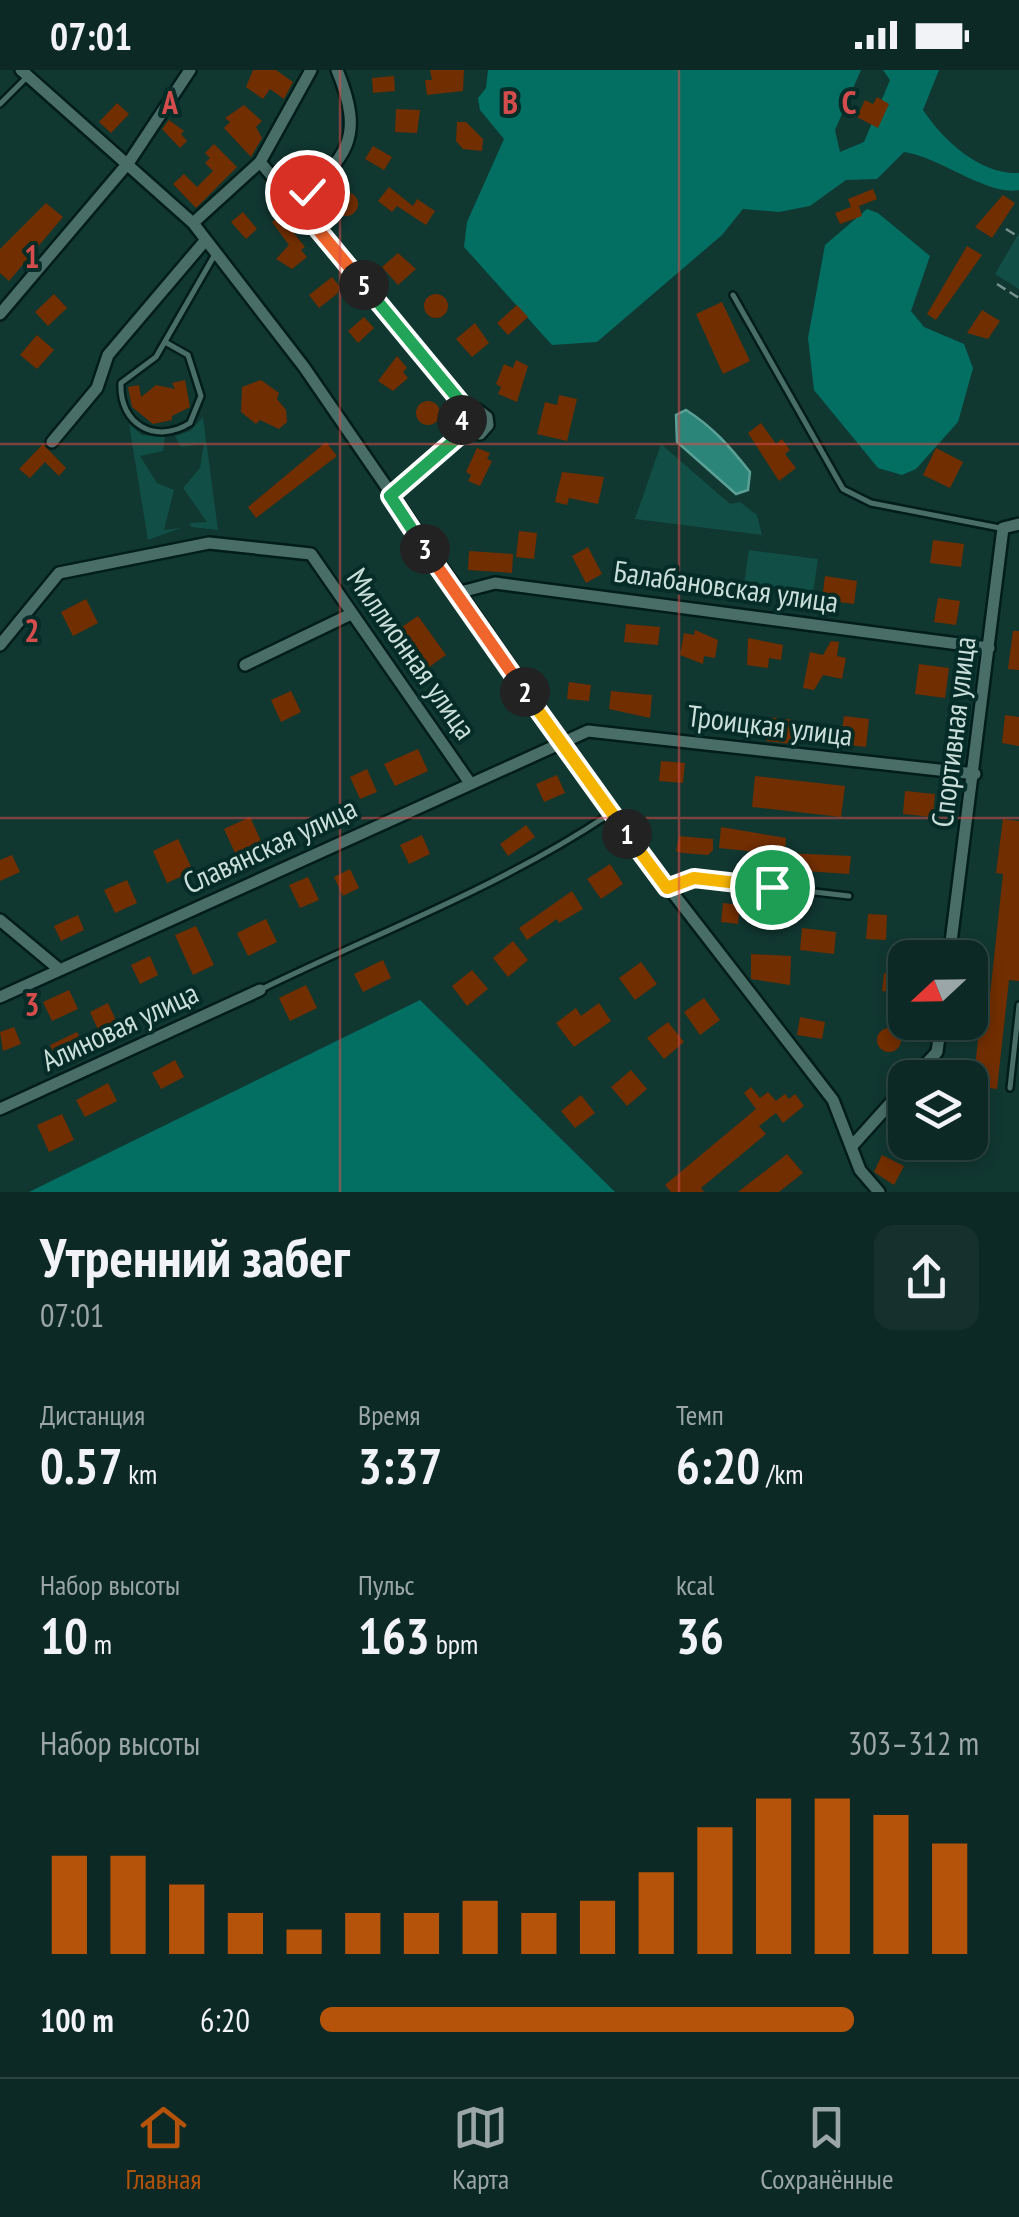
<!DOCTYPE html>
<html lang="ru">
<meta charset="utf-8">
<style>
body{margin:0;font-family:"PT Sans Narrow",sans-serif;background:#16312d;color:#f1f3f6;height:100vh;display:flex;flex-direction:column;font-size:38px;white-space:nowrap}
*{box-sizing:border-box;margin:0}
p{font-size:32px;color:#9aa6a7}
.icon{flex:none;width:55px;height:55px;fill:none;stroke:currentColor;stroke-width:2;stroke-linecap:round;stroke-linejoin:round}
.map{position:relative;height:1122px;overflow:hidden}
.side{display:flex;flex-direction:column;background:#0d2925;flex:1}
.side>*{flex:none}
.needle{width:65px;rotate:248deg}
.fabs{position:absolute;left:888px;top:870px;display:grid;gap:20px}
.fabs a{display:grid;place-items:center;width:100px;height:100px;border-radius:20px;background:#0d2925;box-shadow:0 5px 15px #0003,0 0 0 2px #2d4542;font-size:50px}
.pin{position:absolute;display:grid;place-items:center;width:85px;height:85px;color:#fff;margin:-42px;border:5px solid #fff;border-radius:50%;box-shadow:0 2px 10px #0007}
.km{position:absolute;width:50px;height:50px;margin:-25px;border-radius:50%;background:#222;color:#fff;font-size:28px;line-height:50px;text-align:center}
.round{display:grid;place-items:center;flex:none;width:105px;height:105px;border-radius:20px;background:#16312d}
.overview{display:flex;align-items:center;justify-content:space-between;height:170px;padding:0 40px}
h1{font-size:55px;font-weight:800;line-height:75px}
.metrics{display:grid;grid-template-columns:repeat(3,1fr);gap:15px;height:170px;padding:10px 40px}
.metrics div{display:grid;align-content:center}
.metrics b{font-size:50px;font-weight:800}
.metrics small{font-size:28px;font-weight:400}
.metrics p{font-size:28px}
.chart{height:280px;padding:20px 40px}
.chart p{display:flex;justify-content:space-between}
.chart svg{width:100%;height:180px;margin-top:10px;stroke:#b45309;stroke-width:6}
ul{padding:0 40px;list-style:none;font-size:32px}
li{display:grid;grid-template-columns:160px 120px 1fr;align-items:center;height:75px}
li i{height:25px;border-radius:12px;background:#b45309}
.status{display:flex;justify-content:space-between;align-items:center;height:70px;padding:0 50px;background:#0d2925;direction:ltr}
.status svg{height:28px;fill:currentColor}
.tab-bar{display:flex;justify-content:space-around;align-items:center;height:140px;border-top:2px solid #2d4542;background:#0d2925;font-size:28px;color:#9aa6a7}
.tab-bar a{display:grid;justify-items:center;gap:5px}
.tab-bar .active{color:#b45309}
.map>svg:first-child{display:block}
</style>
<div class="status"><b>07:01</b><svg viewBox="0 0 49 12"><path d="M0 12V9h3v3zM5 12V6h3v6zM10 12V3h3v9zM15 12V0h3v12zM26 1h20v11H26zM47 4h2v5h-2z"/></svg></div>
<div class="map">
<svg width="1019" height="1122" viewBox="0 0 1019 1122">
<rect width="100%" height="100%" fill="#113731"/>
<path fill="#114e46" d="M1019 163V219L995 204Z
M203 347 218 460 191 457 190 453 207 452 183 418 200 398 204 374 181 377 175 366 190 361Z
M129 354 142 365 165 367 163 381 140 386 157 413 174 420 164 460 181 458 148 470Z
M661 374 730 434 740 432 757 445 762 465 635 449Z
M749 480 818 489 813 523 744 514Z"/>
<path fill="#036f63" d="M488 0H861L835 60 840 82 864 72 890 10 883 0H939L923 40C943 70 980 105 1019 103V120C987 126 940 87 904 82L877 109 846 110 810 136 779 142 743 139 722 165 597 272 552 275 464 177 467 152 504 69 480 40 478 28 486 18Z
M867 139 878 143 930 186 911 241 924 257 964 274 973 298 958 352 916 399 902 405 878 398 814 320 808 268 825 175Z
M420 930 615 1122H29Z"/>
<path fill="#2b8579" stroke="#5ba096" stroke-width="2.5" d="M686 340C713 357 730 377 750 402L748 420 736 424 677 372 676 345Z"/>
<path fill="#712e01" d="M253 0H276L293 12 284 29 270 19 263 29 246 17Z
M430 0H464L463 21 427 25 425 10H432Z
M394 6 395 21 373 23 372 8Z
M877 27 889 34 878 58 857 47 865 30 873 34Z
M117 33 129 44 111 63 99 52Z
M244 35 262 51 256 57 262 68 251 87 224 58 230 52 225 48Z
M396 39 420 40 417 63 395 62Z
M169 50 184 61 181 64 187 71 180 78 162 59Z
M457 52H466L483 69 482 81 463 79 456 71Z
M214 74 237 97 196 138 173 114 184 104 197 117 213 101 205 93 210 88 205 83Z
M373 76 392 87 384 100 365 89Z
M389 117 413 136 417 129 435 141 426 155 397 136 392 142 378 131Z
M873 119 877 129 859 136 862 146 840 154 835 143 851 137 848 129Z
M334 134a12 12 0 1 1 24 0a12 12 0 1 1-24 0Z
M1003 125 1015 133 992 168 975 157Z
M46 133 63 147 9 211 0 203V179Z
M287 139 296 150 289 157 305 177 301 180 307 187 292 199 276 189 289 175 272 152Z
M243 142 257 159 246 169 231 152Z
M967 176 982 185 936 250 927 244Z
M398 183 416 199 398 215 382 197Z
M332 207 340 217 337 224 319 238 309 225Z
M424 236a12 12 0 1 1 24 0a12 12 0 1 1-24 0Z
M54 224 67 238 48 256 35 242Z
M722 232 750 291 723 304 696 244Z
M517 235 528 247 508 265 497 253Z
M982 240 1000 251 988 269 967 263Z
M364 247 374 258 358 273 348 261Z
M475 253 489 273 472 287 456 269Z
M37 265 54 280 37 299 20 285Z
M397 286 407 298 403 302 408 308 393 321 378 311Z
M516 290 528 296 517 332 498 324 501 317 496 314 504 294 513 298Z
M185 310 190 337 172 346V350L153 354 132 337 128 317 139 315 141 327 156 315 175 319 172 313Z
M261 310 279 323 277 329 286 340 287 352 279 359 260 350 256 354 241 342 242 317Z
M559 325 577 329 567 371 537 364 545 332 557 335Z
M416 343a12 12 0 1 1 24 0a12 12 0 1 1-24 0Z
M761 353 776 374 782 369 790 380 785 384 796 398 779 411 748 363Z
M326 372 337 386 256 448 248 437Z
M43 374 66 398 59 406 45 392 30 408 19 399Z
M477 378 490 383 487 389 492 391 480 416 468 411 471 405 466 402Z
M936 378 963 392 950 418 923 405Z
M562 402 604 407 598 434 569 428 567 435 555 432Z
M519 461 537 463 534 489 516 487Z
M933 470 964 474 961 497 930 493Z
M588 477 602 504 586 513 572 486Z
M469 481 513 484 512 503 468 500Z
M825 506 857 511 854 534 822 530Z
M938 528 960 531 956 555 934 552Z
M86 529 98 553 73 566 61 542Z
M418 546 446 585 422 602 393 563Z
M626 554 660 557 658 575 624 572Z
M695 560 718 570 715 588 704 586 703 594 680 585 684 563 694 565Z
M1013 561H1019V600L1008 599Z
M748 568 783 575 781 590 769 588 768 598 747 595Z
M831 571 839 572 837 586 846 588 842 609 823 605 814 620 803 618 810 582 823 585Z
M919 594 949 598 945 628 915 624Z
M569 612 591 615 589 631 567 629Z
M291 621 301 642 281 652 271 630Z
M611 621 652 625 650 648 609 639Z
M1005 645 1019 647V676L1002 673Z
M844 646 869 649 866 677 840 674Z
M768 647 794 650 792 674 766 671Z
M418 679 428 701 395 716 384 694Z
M661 691 685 693 683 713 659 711Z
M367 699 377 722 360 729 350 707Z
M557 705 565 723 544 732 536 714Z
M755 706 845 716 841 747 752 737Z
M905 721 935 724 933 747 903 744Z
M250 747 261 771 235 783 224 759Z
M1003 749 1019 751V911L1009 910 997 1019 973 1016 983 924 990 925 1003 804 996 803Z
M526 755 535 767 508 786 500 774Z
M721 757 786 768 785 783 851 786 849 804 790 800 783 797 784 785 719 778Z
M422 765 430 784 409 794 400 775Z
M679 766 713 769V780L708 785 682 783 676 781Z
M178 769 193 801 167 813 153 781Z
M12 785 20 802 0 811V790Z
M610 794 623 814 601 829 587 809Z
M350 799 359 818 343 826 334 807Z
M308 807 319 830 300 838 289 815Z
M127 810 137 833 115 843 104 820Z
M572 821 583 839 559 853 557 849 527 870 519 858Z
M723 833 740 835 738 854 721 852Z
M868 844 887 845 886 870 866 869Z
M78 845 84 860 61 871 54 856Z
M266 849 277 872 248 886 237 863Z
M196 856 214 895 193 905 175 865Z
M802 858 836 862 834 884 800 880Z
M513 871 528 890 508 907 493 888Z
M751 884 791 886 790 915 751 909Z
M150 886 158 905 140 914 131 895Z
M383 890 391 908 363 922 354 904Z
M641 892 657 914 635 930 619 908Z
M472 900 488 919 467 936 452 916Z
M884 903 905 906V924L882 921Z
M306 915 317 938 290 951 279 928Z
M69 920 78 939 52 951 43 932Z
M704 928 720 950 700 965 684 942Z
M108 933 120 959 102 968 90 942Z
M599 933 611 951 574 977 556 953 576 938 581 946Z
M800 947 825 952 822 969 797 965Z
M668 952 684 972 664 989 647 968Z
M14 957 21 974 3 981 0 962Z
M877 970a12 12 0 1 1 24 0a12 12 0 1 1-24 0Z
M77 962 87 982 59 995 50 975Z
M175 990 184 1007 161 1019 152 1003Z
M631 1000 647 1019 627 1036 611 1017Z
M108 1013 117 1031 85 1047 76 1030Z
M751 1017 760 1028 768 1022 776 1031 785 1024 789 1029 795 1024 804 1036 783 1053 776 1043 759 1056 766 1064 701 1118 704 1122H671L665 1115 756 1039 744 1023Z
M581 1025 595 1043 575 1058 561 1041Z
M62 1044 74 1070 49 1082 37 1055Z
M787 1084 803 1103 779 1122H738Z
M882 1085 904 1096 894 1115 874 1102Z"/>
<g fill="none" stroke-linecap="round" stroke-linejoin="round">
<g stroke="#011d19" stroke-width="10">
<path id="lane" d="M0 34 26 8
M733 225 843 419 871 433 1000 458
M165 272 188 285 201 326 190 353C155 375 119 354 121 313L156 287 214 186
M670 817 694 808 849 826
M262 919C379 862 500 817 608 745
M1010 1018 1019 935"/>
</g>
<g stroke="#011d19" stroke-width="16">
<path id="street" d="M21 0 193 153 304 297 611 743 833 1030 860 1100 879 1122
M260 92 468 341 462 351 465 361 480 364 488 355 487 347 478 340 468 341
M295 132C348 87 365 68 337 0
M193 153 260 92 311 0
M0 244 129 92 190 0
M52 372 97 318 108 285 204 172
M390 426 465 361
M457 523 495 513 989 578
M0 575 59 503 209 473 311 484 470 713
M245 595 351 544
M0 850 60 900
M949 888 1003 458 1019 454
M0 927 588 661 975 704
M913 1008 937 982 941 952
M0 1039 260 920
M852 1076 905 1017"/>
</g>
<path stroke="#75918c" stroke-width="2.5" stroke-dasharray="10 5" stroke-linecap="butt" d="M1006 159 1019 167
M997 214 1019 228"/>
<use href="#lane" stroke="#496e68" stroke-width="5"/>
<use href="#street" stroke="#496e68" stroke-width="11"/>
</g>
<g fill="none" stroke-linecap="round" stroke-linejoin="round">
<g stroke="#fff" stroke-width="20">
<path id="split-1" d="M627 764 667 818 694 808 772 817"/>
</g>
<g stroke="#fff" stroke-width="20">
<path id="split-2" d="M525 622 627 764"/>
</g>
<g stroke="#fff" stroke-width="20">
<path id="split-3" d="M425 479 525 622"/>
</g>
<g stroke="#fff" stroke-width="20">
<path id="split-4" d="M425 479 390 426 465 361 462 350"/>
</g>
<g stroke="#fff" stroke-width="20">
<path id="split-5" d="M364 215 468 341 462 350"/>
</g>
<g stroke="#fff" stroke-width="20">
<path id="split-6" d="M307 122 295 132 364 215"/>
</g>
<use href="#split-1" stroke="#f5b400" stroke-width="12"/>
<use href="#split-2" stroke="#f5b400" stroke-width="12"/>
<use href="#split-3" stroke="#f0652b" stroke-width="12"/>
<use href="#split-4" stroke="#22a559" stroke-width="12"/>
<use href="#split-5" stroke="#22a559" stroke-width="12"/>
<use href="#split-6" stroke="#f0652b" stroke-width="12"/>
</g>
<path fill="none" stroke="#d44c4c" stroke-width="2.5" stroke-opacity="0.55" d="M340 0V1122M679 0V1122M0 374H1019M0 748H1019"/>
<g text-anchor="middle" stroke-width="8" stroke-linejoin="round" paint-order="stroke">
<g font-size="30" fill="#cadeda" stroke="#052c27">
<text transform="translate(726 517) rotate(8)" y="10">Балабановская улица</text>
<text transform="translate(411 584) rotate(55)" y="10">Миллионная улица</text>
<text transform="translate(770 656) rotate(7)" y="10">Троицкая улица</text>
<text transform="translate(954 662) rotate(-83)" y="10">Спортивная улица</text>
<text transform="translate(270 776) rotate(-25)" y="10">Славянская улица</text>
<text transform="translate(120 957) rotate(-25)" y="10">Алиновая улица</text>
</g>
</g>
<g font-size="32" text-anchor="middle" font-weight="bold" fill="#d44c4c" stroke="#052c27" stroke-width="8" stroke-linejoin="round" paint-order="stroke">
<text x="170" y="44">A</text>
<text x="510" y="44">B</text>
<text x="849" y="44">C</text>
<text x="32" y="198">1</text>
<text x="32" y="572">2</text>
<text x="32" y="946">3</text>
</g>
</svg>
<div class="fabs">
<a><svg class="needle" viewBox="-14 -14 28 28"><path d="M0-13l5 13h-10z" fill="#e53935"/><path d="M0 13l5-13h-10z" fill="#9aa6a7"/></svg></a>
<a><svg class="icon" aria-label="layers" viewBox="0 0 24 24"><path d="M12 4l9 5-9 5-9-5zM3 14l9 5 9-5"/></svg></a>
</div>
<div class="pin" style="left:772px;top:817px;background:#1e9e55"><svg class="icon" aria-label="arrive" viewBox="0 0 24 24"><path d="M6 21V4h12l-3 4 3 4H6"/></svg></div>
<div class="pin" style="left:307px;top:122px;background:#d93025"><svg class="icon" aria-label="check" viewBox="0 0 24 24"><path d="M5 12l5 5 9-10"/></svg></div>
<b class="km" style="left:627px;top:764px">1</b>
<b class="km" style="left:525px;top:622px">2</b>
<b class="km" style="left:425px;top:479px">3</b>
<b class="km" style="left:462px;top:350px">4</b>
<b class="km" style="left:364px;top:215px">5</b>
</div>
<section class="side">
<div class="overview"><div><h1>Утренний забег</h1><p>07:01</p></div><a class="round"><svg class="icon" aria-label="share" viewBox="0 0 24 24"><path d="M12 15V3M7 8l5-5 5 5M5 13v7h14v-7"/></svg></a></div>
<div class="metrics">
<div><p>Дистанция</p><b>0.57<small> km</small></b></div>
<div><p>Время</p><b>3:37</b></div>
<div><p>Темп</p><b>6:20<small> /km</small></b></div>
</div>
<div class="metrics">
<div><p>Набор высоты</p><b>10<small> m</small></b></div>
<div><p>Пульс</p><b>163<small> bpm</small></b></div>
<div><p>kcal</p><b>36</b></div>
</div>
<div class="chart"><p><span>Набор высоты</span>303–312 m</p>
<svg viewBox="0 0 160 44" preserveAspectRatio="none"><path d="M5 44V20M15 44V20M25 44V27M35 44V34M45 44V38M55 44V34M65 44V34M75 44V31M85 44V34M95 44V31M105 44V24M115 44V13M125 44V6M135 44V6M145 44V10M155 44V17"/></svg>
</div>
<ul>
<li><b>100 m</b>6:20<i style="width:81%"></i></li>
</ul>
</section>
<nav class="tab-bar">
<a class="active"><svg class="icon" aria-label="home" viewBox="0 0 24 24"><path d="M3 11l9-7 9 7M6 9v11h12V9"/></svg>Главная</a>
<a><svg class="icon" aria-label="map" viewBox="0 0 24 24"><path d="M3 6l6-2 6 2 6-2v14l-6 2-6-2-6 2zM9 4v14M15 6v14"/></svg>Карта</a>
<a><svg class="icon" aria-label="saved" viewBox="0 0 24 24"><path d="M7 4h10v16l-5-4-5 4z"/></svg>Сохранённые</a>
</nav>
